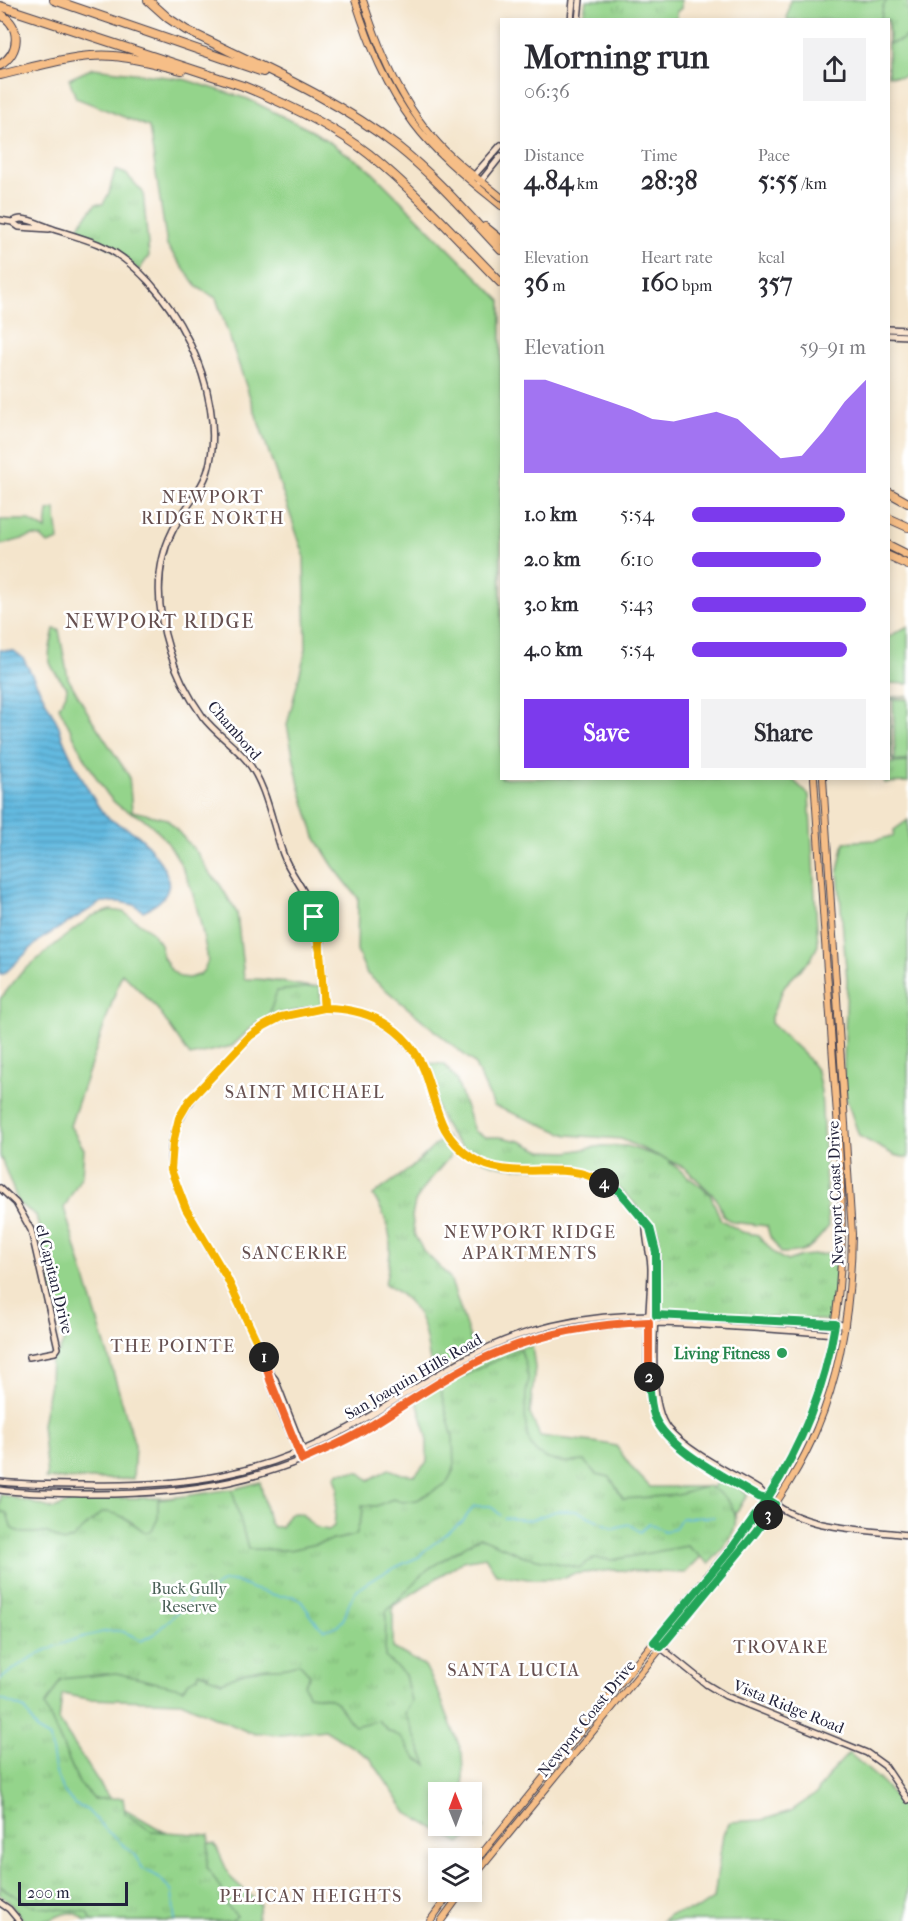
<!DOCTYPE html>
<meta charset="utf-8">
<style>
body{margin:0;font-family:"IM FELL French Canon",serif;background:#f2f2f3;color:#2b2b33;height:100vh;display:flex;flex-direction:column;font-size:22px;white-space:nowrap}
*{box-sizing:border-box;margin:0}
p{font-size:20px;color:#7c7c81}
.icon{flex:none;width:33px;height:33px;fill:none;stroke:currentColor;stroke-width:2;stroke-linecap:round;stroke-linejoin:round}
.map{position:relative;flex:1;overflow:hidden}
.drawer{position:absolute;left:500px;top:18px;width:390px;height:762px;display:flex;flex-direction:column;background:#fff;border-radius:0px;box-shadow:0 3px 9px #0003}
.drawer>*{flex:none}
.needle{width:39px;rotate:359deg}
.controls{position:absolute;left:428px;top:1782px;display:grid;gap:12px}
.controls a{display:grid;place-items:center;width:54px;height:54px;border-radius:0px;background:#fff;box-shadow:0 3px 9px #0003;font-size:30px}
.scale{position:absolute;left:18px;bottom:15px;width:110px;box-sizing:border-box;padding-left:6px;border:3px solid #22223b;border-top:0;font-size:16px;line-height:21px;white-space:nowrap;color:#22223b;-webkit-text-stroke:4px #fff;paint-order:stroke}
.pin{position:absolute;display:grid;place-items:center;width:51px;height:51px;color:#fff;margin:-26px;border-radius:12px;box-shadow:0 3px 9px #0006}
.km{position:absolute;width:30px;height:30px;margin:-15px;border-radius:50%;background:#222;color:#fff;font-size:16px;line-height:30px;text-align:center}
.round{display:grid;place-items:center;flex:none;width:63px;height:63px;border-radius:0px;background:#f2f2f3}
.headline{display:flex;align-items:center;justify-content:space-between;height:102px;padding:0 24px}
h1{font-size:33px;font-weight:800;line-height:45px}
.figures{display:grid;grid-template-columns:repeat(3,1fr);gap:9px;height:102px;padding:6px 24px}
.figures div{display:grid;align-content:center}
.figures b{font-size:26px;font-weight:800}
.figures small{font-size:16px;font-weight:400}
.figures p{font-size:16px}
.chart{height:168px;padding:12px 24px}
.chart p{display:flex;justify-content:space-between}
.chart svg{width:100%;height:108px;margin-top:6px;fill:#7c3aed;opacity:.7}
.primary-button{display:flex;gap:12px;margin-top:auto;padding:12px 24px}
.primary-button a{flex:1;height:69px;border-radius:0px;background:#7c3aed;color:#fff;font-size:24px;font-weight:800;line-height:69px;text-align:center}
.primary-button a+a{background:#f2f2f3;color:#2b2b33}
ul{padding:0 24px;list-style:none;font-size:20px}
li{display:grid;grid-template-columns:96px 72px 1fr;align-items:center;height:45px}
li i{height:15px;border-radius:8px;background:#7c3aed}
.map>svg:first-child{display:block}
</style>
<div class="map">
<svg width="908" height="1921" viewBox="0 0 908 1921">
<defs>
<pattern id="park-tufts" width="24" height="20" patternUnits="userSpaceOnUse" patternTransform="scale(1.5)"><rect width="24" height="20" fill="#94d48b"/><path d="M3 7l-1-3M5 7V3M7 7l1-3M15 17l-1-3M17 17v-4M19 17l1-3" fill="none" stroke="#7fb679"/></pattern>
<pattern id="water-rules" width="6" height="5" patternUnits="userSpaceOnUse" patternTransform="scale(1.5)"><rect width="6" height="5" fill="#63bae0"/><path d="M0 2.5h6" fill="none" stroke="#5197b7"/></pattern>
</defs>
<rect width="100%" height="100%" fill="#fff"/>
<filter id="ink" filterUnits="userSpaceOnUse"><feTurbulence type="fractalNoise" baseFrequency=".0167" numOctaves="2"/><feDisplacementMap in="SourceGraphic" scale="12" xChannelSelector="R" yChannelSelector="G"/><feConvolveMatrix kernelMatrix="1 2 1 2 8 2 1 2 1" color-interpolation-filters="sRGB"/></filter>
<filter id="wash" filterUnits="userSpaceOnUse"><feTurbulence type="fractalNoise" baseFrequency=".008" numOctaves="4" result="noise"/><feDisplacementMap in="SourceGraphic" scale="24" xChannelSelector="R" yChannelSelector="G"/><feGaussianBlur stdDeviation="1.35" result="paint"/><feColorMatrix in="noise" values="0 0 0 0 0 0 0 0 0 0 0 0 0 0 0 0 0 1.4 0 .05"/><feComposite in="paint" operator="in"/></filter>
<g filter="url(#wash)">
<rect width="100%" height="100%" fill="#f4e5cc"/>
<path fill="#94d48b" stroke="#5b7b63" stroke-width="1.5" d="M790 0H908V74L901 77 888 75V20H787Z
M93 68 183 79 248 99 314 132 367 167 501 301V778L792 779 809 795 818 945 811 959 785 985 771 1017V1023L805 1055 817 1071 821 1091 828 1227C811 1248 809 1253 781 1253L770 1237 767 1226 732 1222 724 1217 716 1198 685 1168 621 1139 568 1135 494 1106 474 1063 367 974 357 951 358 898 333 866 315 837 299 785 287 725 306 649 304 555 216 298 197 287 167 246 149 127 76 98 69 79Z
M55 509 59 540 48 544 41 537 33 536 0 545V520H28L46 530 48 511Z
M908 626V684L888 683V637Z
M54 629 59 630 68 678 91 718 129 776 132 811 167 819 198 854 208 871 219 883 237 913 244 979C268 978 291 984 316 988L281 1012 256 1023 232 1046 190 1056 156 1007 122 973 70 1126 84 1149 82 1175 64 1208 135 1445 133 1479H45L47 1476 42 1424 50 1383 51 1354 59 1352 64 1341 36 1215 19 1204 0 1156V999L21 973 63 938 92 916 111 910 123 912 151 931 160 944 163 957 171 970 180 977 189 978 199 975 204 970 208 960C199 911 189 857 149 823 134 810 122 814 108 795 88 768 74 736 59 707L66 694 67 687C45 662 47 661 54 629Z
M908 696 893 697 890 701 892 758 895 760 893 699H908V761H893L890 758 888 700 891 697Z
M908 820V1158L894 1155 859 1136 843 1089 847 980 838 871 844 842 876 840 893 836 894 830Z
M532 1346 535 1368 530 1414 540 1436C566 1440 591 1440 616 1446L632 1468 650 1487H713L722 1477 748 1494 720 1537 685 1573 615 1570 573 1574 558 1579H528L496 1574 485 1557 463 1561 393 1606V1648L425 1666 438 1691 462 1753 464 1792H438V1826H471V1811L484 1828 459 1843 407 1813 370 1758 325 1730 281 1735 248 1732 181 1702 89 1699 62 1694 59 1721 111 1801 173 1837 215 1844 230 1877 260 1904 257 1921H85C75 1907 62 1914 49 1920 43 1921 32 1921 24 1921L8 1901 0 1894V1494L54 1509 79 1498H163L213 1495 260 1482 269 1522 273 1527H281L289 1514C307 1510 302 1518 314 1526 318 1529 325 1529 329 1530L334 1526 338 1487 335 1476 339 1472H359L369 1480 389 1469 402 1474 415 1475 427 1462V1435L416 1398 455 1373 504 1350Z
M849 1753 882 1782 908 1814V1921H662L671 1914 698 1909 714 1898 723 1834 730 1822 762 1820 791 1811 817 1793 830 1773Z"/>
<path fill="url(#park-tufts)" stroke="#5b7b63" stroke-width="1.5" d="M586 0H681V9L677 11V19H583Z
M887 0H908V33L904 39 889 44 888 20 881 19 883 6Z
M115 170 126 174 143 192 149 256 139 270 111 248 77 232 82 221 96 204H103L109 193Z
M908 762V782L884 783 883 779 888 778V763Z
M320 986 321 1006 284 1013 267 1021 277 991Z
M425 1063 444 1064 456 1079 474 1131 486 1137H500L520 1141 542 1151 568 1152 602 1146H627L666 1159 710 1194 721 1220 742 1232 758 1235 776 1255 787 1261 802 1256 839 1253 831 1321 659 1310C658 1289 659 1267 656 1246 653 1229 644 1215 633 1202 619 1185 597 1173 575 1169 533 1163 497 1179 461 1146 438 1125 432 1093 425 1063Z
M445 1136 456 1149 426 1185 415 1202 412 1217 415 1236 423 1250 450 1278 474 1350 433 1372C427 1356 428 1337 421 1321 415 1305 400 1292 385 1284 393 1248 394 1228 373 1195L411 1168Z
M521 1350C523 1359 528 1369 528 1378 528 1384 526 1390 526 1397 522 1445 531 1467 584 1461L596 1474 610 1477 623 1499 678 1495 708 1486C714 1490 723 1494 727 1500 749 1524 724 1546 709 1564L687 1546 612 1560 594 1558 579 1568 524 1556 480 1537 428 1569 386 1612 385 1657 405 1675 411 1701 405 1713 427 1765C423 1762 416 1760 414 1756 406 1747 403 1734 389 1732L378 1720 355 1726C347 1720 346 1714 340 1706 332 1696 319 1697 308 1695L304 1685 310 1675 299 1663C283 1670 277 1667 260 1669 246 1671 235 1676 222 1682L208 1677V1674L199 1672 198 1677 189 1681 183 1689 116 1673 61 1679 45 1706 79 1783 94 1799 123 1798 125 1813 151 1831 209 1835 207 1867 227 1899 226 1905 237 1916 230 1921H92L88 1912 31 1906 0 1886V1511L7 1513 12 1529 23 1533H48L63 1542 72 1539 102 1512C119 1511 133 1523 146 1533L152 1531 158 1518V1500L232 1489 248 1549 289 1550 356 1535 363 1511 362 1505 376 1506 393 1499 402 1502 417 1500 446 1484 454 1469 453 1438 440 1389 485 1365Z"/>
<path fill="url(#water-rules)" stroke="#426e8e" stroke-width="1.5" d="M0 650 14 651 23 658 59 726C62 743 94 803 105 815 113 823 124 826 133 832 142 837 149 846 155 855 176 880 173 898 143 911L134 905 120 902H102L41 939 4 974H0Z"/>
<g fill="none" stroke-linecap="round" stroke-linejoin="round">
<path stroke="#63bae0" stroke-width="1.5" d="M504 1518 530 1520 556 1511H577L614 1528 629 1524 640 1532 649 1523 664 1531 675 1529 681 1518 714 1517
M0 1680C27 1657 49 1647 83 1637 96 1634 111 1628 124 1632 130 1634 136 1638 141 1641L154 1634 195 1596 207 1594 222 1582 234 1581 253 1589 278 1596H292L301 1601 317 1624 324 1630C355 1623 340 1607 358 1590 367 1580 406 1562 419 1557L423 1552 463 1521 474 1506H491L500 1515
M0 1699 25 1709 38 1731 50 1738 55 1770 62 1789 74 1804 87 1810 107 1831 133 1853 144 1870 159 1877 172 1892 175 1921"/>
</g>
</g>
<g filter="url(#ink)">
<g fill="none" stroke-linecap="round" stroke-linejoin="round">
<g stroke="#423f51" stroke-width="8">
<path id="secondary" d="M571 20 573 0
M578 20 580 0
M471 179 501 145
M477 186 501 156
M0 220 12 222 19 227 49 229
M12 222C14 221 18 219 21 219 31 219 43 226 53 229 68 234 83 238 98 244 170 274 230 395 208 470 202 491 181 512 172 532 154 568 157 611 169 649 176 673 188 696 203 717 215 733 234 745 247 761 267 786 272 824 283 854 290 874 305 889 312 909 315 917 314 924 315 933 316 939 318 945 320 951 324 969 323 990 324 1008
M888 329 908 330
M888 335 908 336
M315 918 322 939 320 950
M0 1188 16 1203 31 1230 58 1348 55 1352 29 1357
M646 1224C645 1239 651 1254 651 1269 651 1312 637 1398 664 1432 681 1455 732 1481 758 1497L767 1499
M270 1373 275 1379 304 1453
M302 1460C291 1434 277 1407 270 1380 269 1374 268 1368 265 1361 257 1339 245 1317 235 1295 218 1260 193 1228 179 1191 176 1184 172 1175 171 1167 167 1123 195 1093 223 1065 236 1051 249 1035 266 1025 318 995 390 1005 420 1062 439 1098 431 1131 471 1157 499 1175 530 1170 561 1171 599 1172 632 1197 650 1229 661 1247 657 1274 656 1294 655 1327 647 1404 668 1429 689 1453 734 1474 761 1491 792 1530 862 1529 908 1535
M0 1482C29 1485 57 1485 86 1485 184 1487 262 1476 349 1428 409 1395 462 1352 529 1332 600 1310 659 1314 731 1319 769 1321 807 1322 845 1325
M0 1490C29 1494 57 1493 86 1494 191 1495 272 1482 365 1429 377 1423 388 1414 399 1407 441 1380 484 1354 532 1339 599 1318 666 1322 735 1327 771 1329 807 1331 843 1335
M654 1642 706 1684 726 1696 867 1753 885 1766 908 1800
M0 1903 9 1909 19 1921"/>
</g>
<g stroke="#423f51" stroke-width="8">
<path id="primary" d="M355 0C369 44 386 87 414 124 438 156 471 181 501 206
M363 0C382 59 407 117 454 159 469 173 486 184 501 197
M471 1867 751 1522C770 1494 788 1466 801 1436 857 1314 842 1188 833 1060 827 966 821 872 814 778
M471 1880 756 1532C779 1499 802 1466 817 1428 843 1367 851 1300 852 1234L823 778
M430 1921 451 1892
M441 1921 462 1892"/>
</g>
<g stroke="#423f51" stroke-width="10">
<path id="highway" d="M54 0 263 72
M148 0 168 18 186 30C257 65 334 97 398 147 436 177 468 215 501 250
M0 6 243 86C287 104 332 125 369 154 417 193 458 239 501 283
M0 14C22 26 20 53 0 65
M0 75C36 67 76 53 114 56 137 58 160 65 182 70
M485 227 501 240
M888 492 908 503
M888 518 908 527
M888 545 908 555
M888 556 908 565"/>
</g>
<use href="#secondary" stroke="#fbe5cf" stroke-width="5"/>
<use href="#primary" stroke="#f6be87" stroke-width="6"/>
<use href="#highway" stroke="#f6be87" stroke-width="8"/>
</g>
</g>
<g fill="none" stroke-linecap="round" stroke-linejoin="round" filter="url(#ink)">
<g stroke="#fff" stroke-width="12">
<path id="split-1" d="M264 1357 227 1278 186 1209 171 1170 173 1143 179 1118 189 1101 250 1036 264 1026 281 1017 324 1008 320 951 314 927V917"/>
</g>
<g stroke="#fff" stroke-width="12">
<path id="split-2" d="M264 1357 270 1380 302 1460C324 1450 347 1441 367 1428 400 1408 431 1386 465 1368 522 1337 585 1324 649 1322V1377"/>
</g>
<g stroke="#fff" stroke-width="12">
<path id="split-3" d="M649 1377C650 1391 650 1405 655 1418 669 1450 729 1479 758 1497L767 1499 732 1548 654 1642 661 1647 756 1532 768 1515"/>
</g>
<g stroke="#fff" stroke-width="12">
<path id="split-4" d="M604 1183 618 1190 627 1200 650 1228 656 1252V1315L835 1324C825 1386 801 1447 767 1499L775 1504 768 1515"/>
</g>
<g stroke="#fff" stroke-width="12">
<path id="split-5" d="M314 917C323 933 319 939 320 955 321 972 323 990 324 1008 374 1008 413 1032 428 1081 438 1113 441 1137 472 1158 503 1178 540 1167 574 1172 585 1173 595 1178 604 1183"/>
</g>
<use href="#split-1" stroke="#f5b400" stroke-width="8"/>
<use href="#split-2" stroke="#f0652b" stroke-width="8"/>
<use href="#split-3" stroke="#22a559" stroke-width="8"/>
<use href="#split-4" stroke="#22a559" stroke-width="8"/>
<use href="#split-5" stroke="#f5b400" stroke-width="8"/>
</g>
<circle fill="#2e9e5b" stroke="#fff" stroke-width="2" cx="782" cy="1353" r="6"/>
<g text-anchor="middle" stroke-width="5" stroke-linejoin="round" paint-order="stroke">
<g font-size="16" fill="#22223b" stroke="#fff">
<text transform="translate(235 730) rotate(49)" y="6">Chambord</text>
<text transform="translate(835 1193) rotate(-92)" y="6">Newport Coast Drive</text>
<text transform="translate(55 1279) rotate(76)" y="6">el Capitan Drive</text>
<text transform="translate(413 1376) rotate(-30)" y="6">San Joaquin Hills Road</text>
<text transform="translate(789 1706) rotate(22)" y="6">Vista Ridge Road</text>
<text transform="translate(586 1718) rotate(-51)" y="6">Newport Coast Drive</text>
</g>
<g font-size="16" font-weight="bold" fill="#27864d" stroke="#fff" text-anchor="end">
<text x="770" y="1359">Living Fitness</text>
</g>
<g font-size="16" fill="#4a6057" stroke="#fff">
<text x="189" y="1594">Buck Gully<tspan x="189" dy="18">Reserve</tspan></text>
</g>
<g font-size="18" letter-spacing="1.5" fill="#665050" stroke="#fff">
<text x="213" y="503">NEWPORT<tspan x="213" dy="21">RIDGE NORTH</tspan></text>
<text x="305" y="1098">SAINT MICHAEL</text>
<text x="530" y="1238">NEWPORT RIDGE<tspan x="530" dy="21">APARTMENTS</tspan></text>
<text x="295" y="1259">SANCERRE</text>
<text x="173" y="1352">THE POINTE</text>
<text x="781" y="1653">TROVARE</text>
<text x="514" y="1676">SANTA LUCIA</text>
<text x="311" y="1902">PELICAN HEIGHTS</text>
</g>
<g font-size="20" letter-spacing="1.5" fill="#665050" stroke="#fff">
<text x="160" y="628">NEWPORT RIDGE</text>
</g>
</g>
</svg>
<div class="controls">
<a><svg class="needle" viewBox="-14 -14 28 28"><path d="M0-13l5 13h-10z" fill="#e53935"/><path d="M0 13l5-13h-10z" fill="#7c7c81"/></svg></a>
<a><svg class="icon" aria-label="layers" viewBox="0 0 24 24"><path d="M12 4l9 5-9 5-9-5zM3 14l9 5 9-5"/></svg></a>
</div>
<div class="scale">200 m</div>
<div class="pin" style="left:314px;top:917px;background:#1e9e55"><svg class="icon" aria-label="arrive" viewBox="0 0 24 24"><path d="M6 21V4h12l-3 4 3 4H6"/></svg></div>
<b class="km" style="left:264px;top:1357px">1</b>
<b class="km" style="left:649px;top:1377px">2</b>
<b class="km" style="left:768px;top:1515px">3</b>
<b class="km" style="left:604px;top:1183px">4</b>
<section class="drawer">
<div class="headline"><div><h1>Morning run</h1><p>06:36</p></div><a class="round"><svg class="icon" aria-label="share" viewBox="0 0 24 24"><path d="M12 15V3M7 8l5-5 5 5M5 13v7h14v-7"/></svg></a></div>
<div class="figures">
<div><p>Distance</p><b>4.84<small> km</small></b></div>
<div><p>Time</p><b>28:38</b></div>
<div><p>Pace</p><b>5:55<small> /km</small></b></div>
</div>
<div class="figures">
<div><p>Elevation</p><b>36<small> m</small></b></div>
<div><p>Heart rate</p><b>160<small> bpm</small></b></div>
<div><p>kcal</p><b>357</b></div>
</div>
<div class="chart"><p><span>Elevation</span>59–91 m</p>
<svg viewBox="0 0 160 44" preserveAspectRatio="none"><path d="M0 44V6L10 6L20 9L30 12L40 15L50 18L60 22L70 23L80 21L90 19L100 22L110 30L120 38L130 37L140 27L150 15L160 6V44z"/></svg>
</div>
<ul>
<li><b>1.0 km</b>5:54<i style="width:88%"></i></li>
<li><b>2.0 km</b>6:10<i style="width:74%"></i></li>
<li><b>3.0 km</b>5:43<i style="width:100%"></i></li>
<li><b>4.0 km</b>5:54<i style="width:89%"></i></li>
</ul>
<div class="primary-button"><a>Save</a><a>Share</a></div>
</section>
</div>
